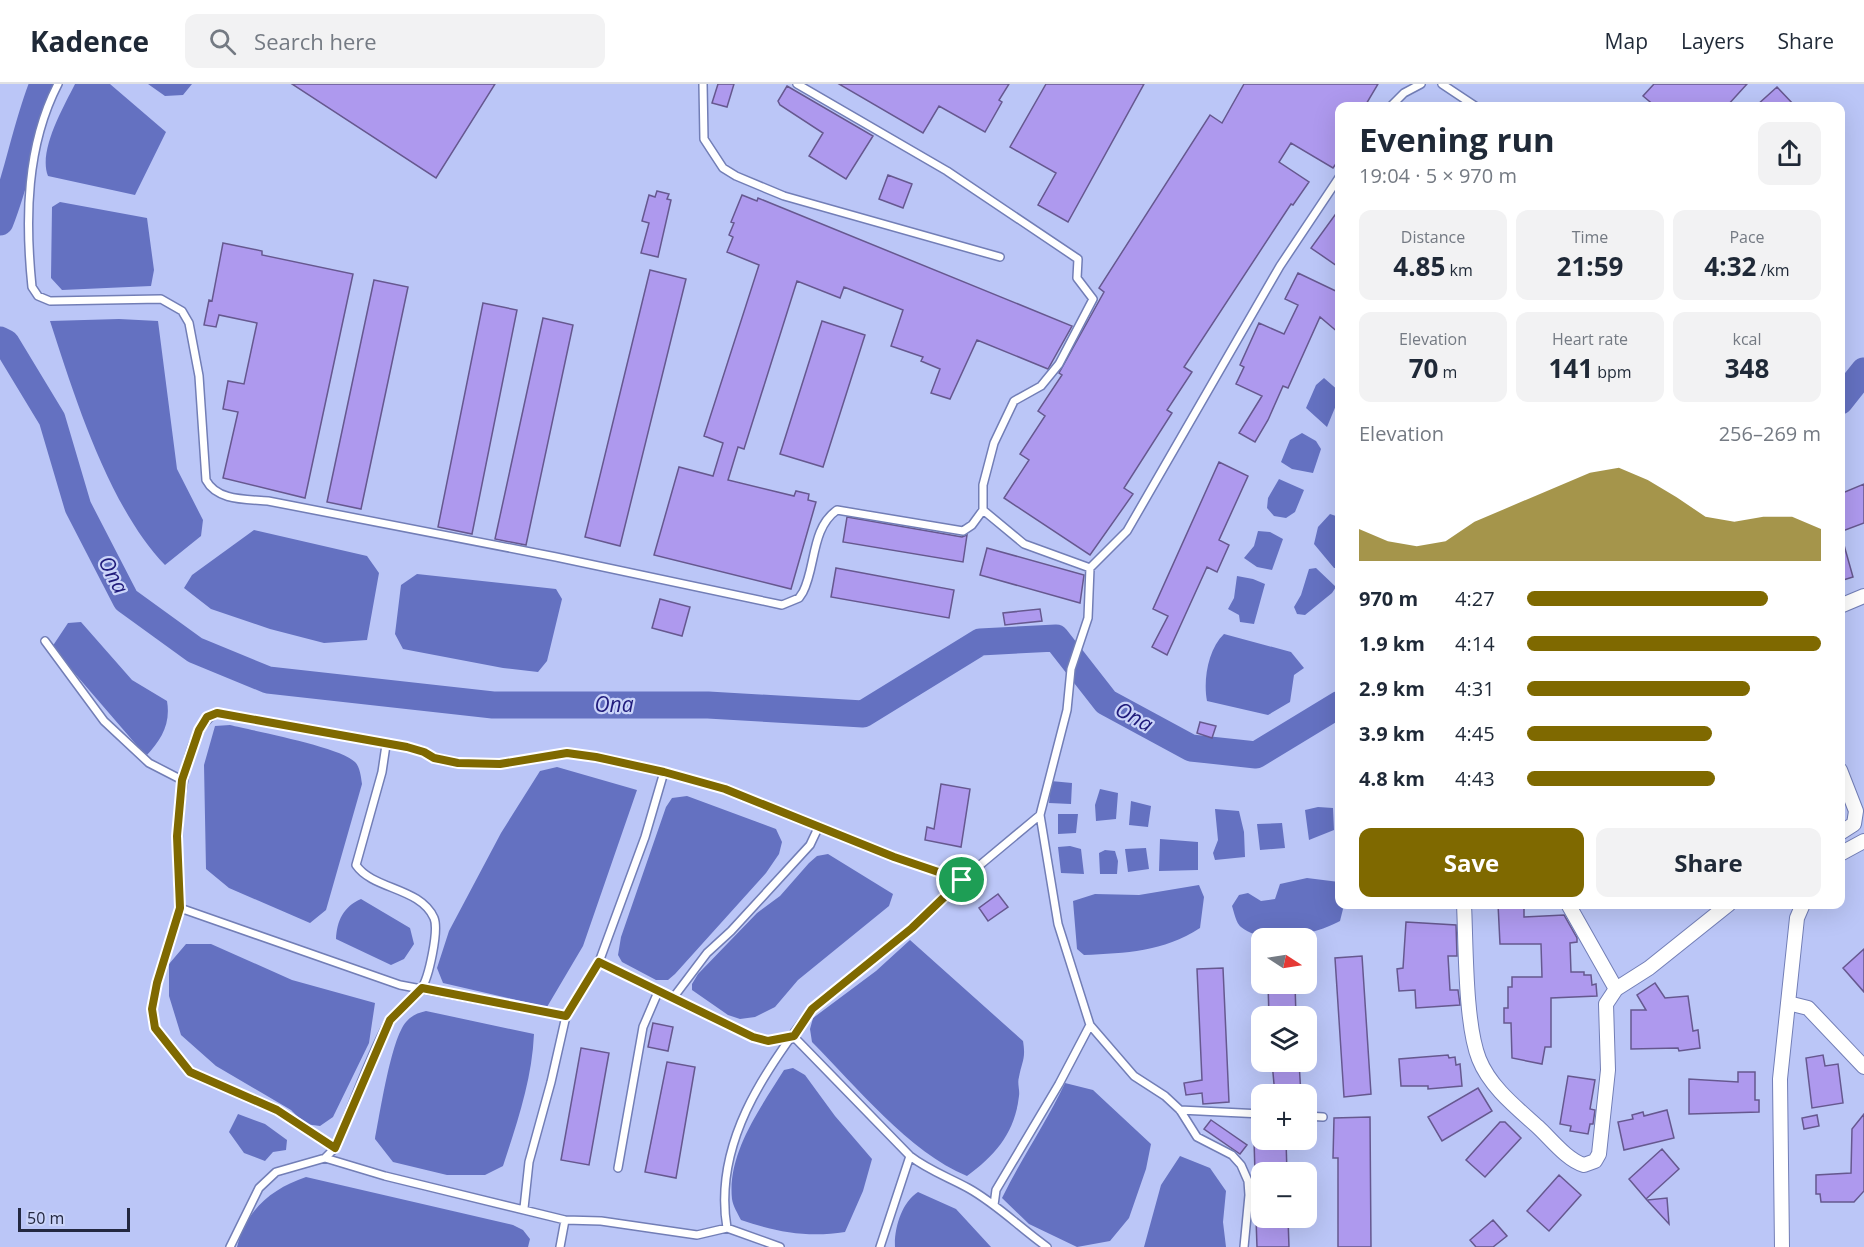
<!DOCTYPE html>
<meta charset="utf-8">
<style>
body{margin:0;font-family:"Open Sans",sans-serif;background:#f2f2f3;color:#1f2937;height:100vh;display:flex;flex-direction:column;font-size:22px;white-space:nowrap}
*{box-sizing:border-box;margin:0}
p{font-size:20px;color:#747a83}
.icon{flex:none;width:33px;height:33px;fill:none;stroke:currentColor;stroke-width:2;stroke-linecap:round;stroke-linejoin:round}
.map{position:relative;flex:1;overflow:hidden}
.panel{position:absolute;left:1335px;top:18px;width:510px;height:807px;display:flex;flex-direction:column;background:#fff;border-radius:12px;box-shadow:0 6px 24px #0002}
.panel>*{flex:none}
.needle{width:39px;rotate:102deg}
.fabs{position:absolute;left:1251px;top:844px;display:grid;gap:12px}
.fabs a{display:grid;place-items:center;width:66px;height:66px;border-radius:12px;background:#fff;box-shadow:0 6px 24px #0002;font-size:30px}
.scale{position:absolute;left:18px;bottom:15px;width:112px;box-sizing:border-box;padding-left:6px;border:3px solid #232840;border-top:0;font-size:16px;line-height:21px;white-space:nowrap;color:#232840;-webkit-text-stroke:4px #cbd4f9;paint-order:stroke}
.pin{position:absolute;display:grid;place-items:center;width:51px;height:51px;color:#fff;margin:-26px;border:3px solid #fff;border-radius:50%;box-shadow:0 2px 6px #0007}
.round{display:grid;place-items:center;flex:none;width:63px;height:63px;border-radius:12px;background:#f2f2f3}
.summary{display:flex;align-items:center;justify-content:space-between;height:102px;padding:0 24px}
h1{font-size:33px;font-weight:700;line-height:45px}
.figures{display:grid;grid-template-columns:repeat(3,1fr);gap:9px;height:102px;padding:6px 24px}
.figures div{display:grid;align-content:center;border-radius:12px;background:#f2f2f3;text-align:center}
.figures b{font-size:26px;font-weight:700}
.figures small{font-size:16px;font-weight:400}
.figures p{font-size:16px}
.chart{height:168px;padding:12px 24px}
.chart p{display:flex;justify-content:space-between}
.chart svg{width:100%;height:108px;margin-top:6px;fill:#7f6900;opacity:.7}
.cta{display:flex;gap:12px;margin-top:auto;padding:12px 24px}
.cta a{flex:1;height:69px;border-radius:12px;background:#7f6900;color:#fff;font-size:24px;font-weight:700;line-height:69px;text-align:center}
.cta a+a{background:#f2f2f3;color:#1f2937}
ul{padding:0 24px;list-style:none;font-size:20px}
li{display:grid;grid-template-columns:96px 72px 1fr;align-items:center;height:45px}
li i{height:15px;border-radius:8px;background:#7f6900}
header{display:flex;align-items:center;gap:36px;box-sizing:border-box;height:84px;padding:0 30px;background:#fff;border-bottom:2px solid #e0e1e3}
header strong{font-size:28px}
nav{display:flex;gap:33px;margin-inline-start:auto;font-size:21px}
.search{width:420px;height:54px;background:#f2f2f3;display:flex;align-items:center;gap:15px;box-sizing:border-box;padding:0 21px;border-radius:12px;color:#747a83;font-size:22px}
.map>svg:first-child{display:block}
</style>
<header>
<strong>Kadence</strong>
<div class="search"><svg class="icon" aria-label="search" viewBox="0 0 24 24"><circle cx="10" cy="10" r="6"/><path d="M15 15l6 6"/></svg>Search here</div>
<nav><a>Map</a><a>Layers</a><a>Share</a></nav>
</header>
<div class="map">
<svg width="1864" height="1163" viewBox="0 0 1864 1163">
<rect width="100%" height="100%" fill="#bbc6f7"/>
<path fill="#6471c1" d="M75 0H110L166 48 135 111 48 92C38 67 63 24 75 0Z
M148 0H192L183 11 165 12Z
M60 118 147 134 154 186 151 202 62 206 51 194 52 123Z
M119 235 158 237 177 385 203 436 201 452 165 481C109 423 75 314 50 237Z
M1324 294 1340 308 1339 314 1327 343 1306 324 1316 301Z
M1302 349 1316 357 1321 365 1313 389 1292 385 1281 378 1290 356Z
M1279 395 1304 406 1295 428 1286 434 1274 432 1267 424 1268 414Z
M1330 430 1339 433V484H1334L1314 460 1318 443Z
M254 446 367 472 379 489 367 556 324 559 270 545 211 525 184 504 192 491Z
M1258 447 1270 448 1283 455 1272 486 1257 483 1244 474 1254 462Z
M1316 484 1336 503 1332 509 1305 531 1297 530 1294 523 1301 511 1309 485Z
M417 490 556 505 562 515 547 577 538 588 503 584 403 565 395 550 401 501Z
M1237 492 1253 495 1265 500 1254 540 1240 538 1239 531 1228 525 1234 514Z
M81 538 132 596 167 617C171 640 161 656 146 672L52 563 68 539Z
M1224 550 1291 568 1304 584 1294 591 1290 618 1268 631 1207 617C1203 596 1208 565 1224 550Z
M230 641C254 647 341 663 355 678 360 683 361 693 362 700L326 826 310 839 229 804 206 785 204 681 215 642Z
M557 683 637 706 583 862 547 923 443 899 437 884 449 847 501 749 540 687Z
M1051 697 1072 699 1071 720 1049 719Z
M1100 705 1118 709 1116 735 1096 737 1095 721Z
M687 712 776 745 782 758 779 770 766 789 675 890 668 896H656L622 878 618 871 621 853 666 723 672 714Z
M1131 717 1151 722 1148 743 1129 741Z
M1318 723 1333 724 1334 746 1309 756 1305 726Z
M1215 725 1239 727 1244 748 1245 773 1215 776 1213 769 1218 756Z
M1058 730H1078L1076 749 1058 750Z
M1282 739 1285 764 1260 766 1257 740Z
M1160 755 1198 758V786L1159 787Z
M1070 762 1081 765 1084 790 1061 789 1058 763Z
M1146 764 1149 785 1128 788 1125 765Z
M1105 766 1115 767 1118 777 1117 790H1100L1099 769Z
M828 770 893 810 889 822 798 896 775 923 755 933 740 935 728 931 692 906V900L698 890 757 829 780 812 809 779 817 772Z
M1307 794 1339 798 1340 820 1344 821 1340 837C1316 850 1265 863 1241 843 1236 839 1234 828 1232 822L1239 811 1248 809 1261 817 1275 815 1280 800Z
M1199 801 1204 813 1200 844C1163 868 1126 869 1084 871L1077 865 1073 817 1095 810 1139 811Z
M361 815 410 844 414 860 404 875 391 881 336 855C337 837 343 823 361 815Z
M910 856 1023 957C1026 975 1022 977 1019 993 1017 999 1020 1006 1019 1012 1015 1048 996 1071 967 1092 909 1068 856 1002 812 958L810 945 813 934 876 887Z
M186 860H211L292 896 375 919 369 959 333 1033 320 1042 305 1040 291 1026 216 982 181 951 169 912V880Z
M426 927 534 950C532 996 517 1039 503 1082L485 1091H447L393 1078 375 1055C380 1030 391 955 406 938 412 931 418 929 426 927Z
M793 984 805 991 835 1032 872 1075 863 1107 845 1148C808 1154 776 1148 741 1136 738 1130 733 1122 732 1115 727 1069 761 1023 784 986Z
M1065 999 1093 1006 1151 1060 1146 1085 1129 1134 1110 1157 1077 1163 1029 1140 1002 1114C1021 1075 1046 1039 1065 999Z
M238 1030 265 1040 287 1056 286 1066 273 1068 265 1077 244 1069 229 1048Z
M1180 1072 1210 1084 1226 1107 1223 1138 1226 1163H1144L1161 1101Z
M306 1093 513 1141 523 1146 530 1155 528 1163H237C246 1126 271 1105 306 1093Z
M918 1108 956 1125 991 1163H895C894 1144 902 1118 918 1108Z"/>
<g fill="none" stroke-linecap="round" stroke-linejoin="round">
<path stroke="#6471c1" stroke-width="27" d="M0 138C18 93 25 45 43 0
M0 256 6 259 52 335 78 423 126 516 195 566 268 596 493 621H708L863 630 980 558 1056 554 1106 618 1191 664 1256 671 1340 620
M1840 317 1864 287"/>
</g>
<path fill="#ae99ee" stroke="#66588f" stroke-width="1.5" d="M292 0H495L436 94Z
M718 0H734L727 23 712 19Z
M839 0H1009L999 16 1002 18 985 48 939 22 923 49Z
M1046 0H1144L1068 138 1038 121 1056 89 1010 63Z
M1244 0H1378L1365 22H1340V74L1333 84 1291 59 1279 78 1309 98 1293 121 1291 120 1184 283 1192 288 1167 326 1172 329 1124 404 1133 410 1090 471 1004 414 1029 376 1020 370 1045 332 1038 327 1062 291 1059 289 1104 208 1099 204 1210 31 1222 39Z
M1654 0H1747L1727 22H1655L1643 12Z
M787 2 873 52 846 95 809 72 823 49 780 21 778 17Z
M1777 3 1795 22H1756Z
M888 91 912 100 903 124 879 115Z
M657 107 669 110 667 115 671 116 658 173 641 169 649 139 642 137 649 111 655 113Z
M742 111 757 117 758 114 1072 242 1048 285 977 256 950 315 931 309 940 285 921 277 923 273 891 262 903 226 844 203 840 214 797 197 744 365 738 363 728 396 794 412 796 407 809 410 808 416 816 418 791 505 654 471 679 383 713 392 723 359 704 352 759 181 727 168 733 153 729 151 734 139 731 138Z
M1340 124V184L1311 164Z
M223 159 262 167V171L353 190 305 414 223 394 238 328 223 325 228 297 244 300 257 239 219 231 216 243 204 241 209 216 212 217Z
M650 186 686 195 620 462 585 453Z
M1298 189 1340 209V250L1320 233 1288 304 1283 302 1268 336 1255 358 1239 349 1262 312 1236 300 1244 283 1240 281 1259 239 1284 250 1298 221 1285 215Z
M374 196 408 203 361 425 327 418Z
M483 219 517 226 472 450 438 443Z
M543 234 573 241 526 461 495 455Z
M822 237 865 251 823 383 780 370Z
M1219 378 1248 392 1219 456 1229 461 1217 488 1207 483 1167 571 1152 563 1168 532 1153 525Z
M1864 400V439L1840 448V410Z
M847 433 962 453 967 451 963 478 843 458Z
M1840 461H1844L1853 493 1840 497Z
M987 464 1084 491 1080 519 980 491Z
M836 484 954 506 949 534 831 513Z
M660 515 690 523 682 552 652 544Z
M1040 525 1042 537 1005 541 1003 529Z
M1200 638 1216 642 1212 654 1197 649Z
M941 700 970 705 961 763 925 756 927 743 934 745Z
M998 810 1008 823 988 837 979 824Z
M1498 820H1524V833L1564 831 1577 854V858L1570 859 1571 888H1584V891H1591L1592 901 1596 900 1597 912 1551 914V963H1545L1542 980 1512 974 1511 939H1504V924H1508V903H1512V893H1542L1541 860H1500Z
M1406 838 1456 841 1457 872H1448L1450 906H1458L1460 921 1416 924 1415 906 1399 907 1397 885 1403 884Z
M1864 865V908L1843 884Z
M1362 872 1371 1010 1344 1013 1335 874Z
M1223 884 1229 1018 1203 1020 1202 1009 1186 1011 1184 999 1202 996 1197 885Z
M1655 899 1665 914 1688 912 1693 947 1698 946 1700 964 1679 967 1678 964 1631 965V926H1646L1637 911Z
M1268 900H1295L1296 933H1269Z
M653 939 673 943 668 967 648 963Z
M581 964 609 969 589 1081 561 1076Z
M1448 971 1449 974 1455 973 1456 981 1460 980 1462 1002 1428 1005V1002H1401L1399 975Z
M1823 971 1825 982 1838 980 1843 1019 1812 1024 1806 974Z
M667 978 695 983 676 1094 645 1088Z
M1272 978H1299L1301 1011H1275Z
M1738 988H1755V1016H1759V1028L1689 1030V995L1738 998Z
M1568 992 1595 996 1590 1025 1595 1026 1593 1040H1590L1588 1050 1570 1047 1571 1042 1560 1040Z
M1478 1004 1492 1027 1442 1057 1428 1033Z
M1667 1026 1674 1054 1624 1066 1618 1038 1633 1035 1632 1031 1643 1028 1644 1032Z
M1864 1030V1107L1854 1118H1821L1820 1110H1816V1091L1851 1089 1852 1045Z
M1817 1031 1819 1042 1804 1045 1802 1034Z
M1370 1033 1371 1163H1338V1074H1333L1334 1034Z
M1211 1036 1247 1061 1240 1070 1204 1045Z
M1500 1038H1505L1521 1054 1485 1093 1466 1076Z
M1254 1056H1286L1287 1089H1255Z
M1662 1065 1679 1085 1646 1115 1629 1095Z
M1559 1091 1581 1111 1549 1147 1527 1127Z
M1667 1114 1669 1140 1647 1116Z
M1256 1134H1288L1289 1163H1257Z
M1493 1136 1507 1152 1493 1163H1476L1470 1156Z"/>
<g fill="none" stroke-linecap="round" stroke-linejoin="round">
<g stroke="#727eb6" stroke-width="10">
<path id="lane" d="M58 0C26 62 25 135 32 203L38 212 50 217 161 215 182 227 189 239 199 292 206 396C217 417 246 415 268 417L556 473 782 521 799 514 803 508C816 483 811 444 837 426L963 447 972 441 983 426
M703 0 704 55 723 84 736 92 784 112 1000 173
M797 0 947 87 1078 175 1077 194 1093 215 1059 280 1041 302 1014 317 994 359 983 401V426L1024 460 1090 484
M1442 0 1475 22
M1391 22 1404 9 1421 0
M45 557 104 637 149 679 182 696
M180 824C175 783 174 649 217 629L407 663 424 667 434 674 458 679 500 680 567 669 596 673 664 688 725 705 894 773 962 796
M599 878 645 753 664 688
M673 914 707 869 731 847 810 761 819 742
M1090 941 1134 992 1165 1012 1180 1026 1197 1053 1232 1071 1241 1081 1248 1097 1249 1111 1244 1163
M1180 1026 1262 1030
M1306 1032 1323 1033
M335 1064 277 1026 190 988 155 944 152 925 157 899 180 824 400 901 566 932
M325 1074 335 1064C352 1023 368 976 389 937 397 924 413 917 421 905 429 894 439 846 434 834 420 803 373 806 356 781L382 688 386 661
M618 1084 643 943 658 908
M994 1121 996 1106 1059 1000 1090 941 1058 840 1040 731 1067 626 1071 585 1088 534 1090 484 1127 447 1280 182 1340 92
M524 1124 529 1078 551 998 566 932 599 878 753 953 768 957 794 953 910 1072C928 1086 948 1093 968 1104 997 1120 1020 1144 1047 1163
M727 1144C713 1061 764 987 812 925L912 844 962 796 1040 731
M230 1163 259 1104 276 1088 325 1074 385 1092 565 1136 601 1137 697 1151 727 1144 780 1163
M560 1163 565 1136
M880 1163 910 1072"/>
</g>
<g stroke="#727eb6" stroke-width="16">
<path id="street" d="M1840 522 1864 512
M1840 686 1856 727 1854 740 1840 749
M1840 770 1864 757
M1464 820C1466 861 1465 940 1479 975 1490 1003 1517 1024 1538 1043 1551 1055 1567 1076 1584 1081L1595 1077 1599 1070 1608 986 1606 920 1616 905 1649 884 1729 820
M1568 820 1616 905
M1788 919 1808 924 1864 983
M1782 1163 1780 995 1797 834 1803 820"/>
</g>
<use href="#lane" stroke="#fff" stroke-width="7"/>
<use href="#street" stroke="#fff" stroke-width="14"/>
</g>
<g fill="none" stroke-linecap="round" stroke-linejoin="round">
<g stroke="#fff" stroke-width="12">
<path id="route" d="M217 629 407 663 424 668 434 674 458 679 500 680 567 669 596 673 664 688 725 705 894 773 962 796 912 844 812 925 794 952 768 957 753 953 599 878 566 932 422 904 390 936 335 1064 277 1026 190 988 155 944 152 925 157 899 180 824 177 752 182 696 199 646 207 633Z"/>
</g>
<use href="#route" stroke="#7f6900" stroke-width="8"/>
</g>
<g text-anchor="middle" stroke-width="4.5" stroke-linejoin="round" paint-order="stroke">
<g font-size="21" font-style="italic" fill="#201b7b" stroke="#cbd4f9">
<text transform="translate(113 491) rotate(62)" y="7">Ona</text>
<text x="614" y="628">Ona</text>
<text transform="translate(1134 633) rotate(29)" y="7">Ona</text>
</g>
</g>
</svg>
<div class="fabs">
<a><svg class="needle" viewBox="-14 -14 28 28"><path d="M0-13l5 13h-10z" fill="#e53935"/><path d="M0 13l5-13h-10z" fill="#747a83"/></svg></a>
<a><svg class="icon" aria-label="layers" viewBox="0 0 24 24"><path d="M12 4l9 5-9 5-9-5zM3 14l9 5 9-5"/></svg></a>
<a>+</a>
<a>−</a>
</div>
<div class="scale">50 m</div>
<div class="pin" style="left:962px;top:796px;background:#1e9e55"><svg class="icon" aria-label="arrive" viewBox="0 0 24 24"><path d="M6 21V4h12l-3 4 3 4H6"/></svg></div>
<section class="panel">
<div class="summary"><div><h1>Evening run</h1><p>19:04 · 5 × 970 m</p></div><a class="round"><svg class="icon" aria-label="share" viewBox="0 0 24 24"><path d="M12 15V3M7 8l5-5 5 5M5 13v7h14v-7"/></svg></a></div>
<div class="figures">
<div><p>Distance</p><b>4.85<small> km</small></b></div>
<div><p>Time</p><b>21:59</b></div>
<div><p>Pace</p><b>4:32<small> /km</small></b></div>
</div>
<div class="figures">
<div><p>Elevation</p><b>70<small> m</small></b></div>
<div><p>Heart rate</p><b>141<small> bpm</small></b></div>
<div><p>kcal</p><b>348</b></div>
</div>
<div class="chart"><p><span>Elevation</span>256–269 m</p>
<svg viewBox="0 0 160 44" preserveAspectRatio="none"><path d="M0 44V31L10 36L20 38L30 36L40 28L50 23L60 18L70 13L80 8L90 6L100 11L110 18L120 26L130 28L140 26L150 26L160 31V44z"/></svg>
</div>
<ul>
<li><b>970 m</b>4:27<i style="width:82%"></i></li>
<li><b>1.9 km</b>4:14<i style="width:100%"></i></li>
<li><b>2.9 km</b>4:31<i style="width:76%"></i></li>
<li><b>3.9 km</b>4:45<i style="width:63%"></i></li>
<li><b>4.8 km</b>4:43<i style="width:64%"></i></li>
</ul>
<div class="cta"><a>Save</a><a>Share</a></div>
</section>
</div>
